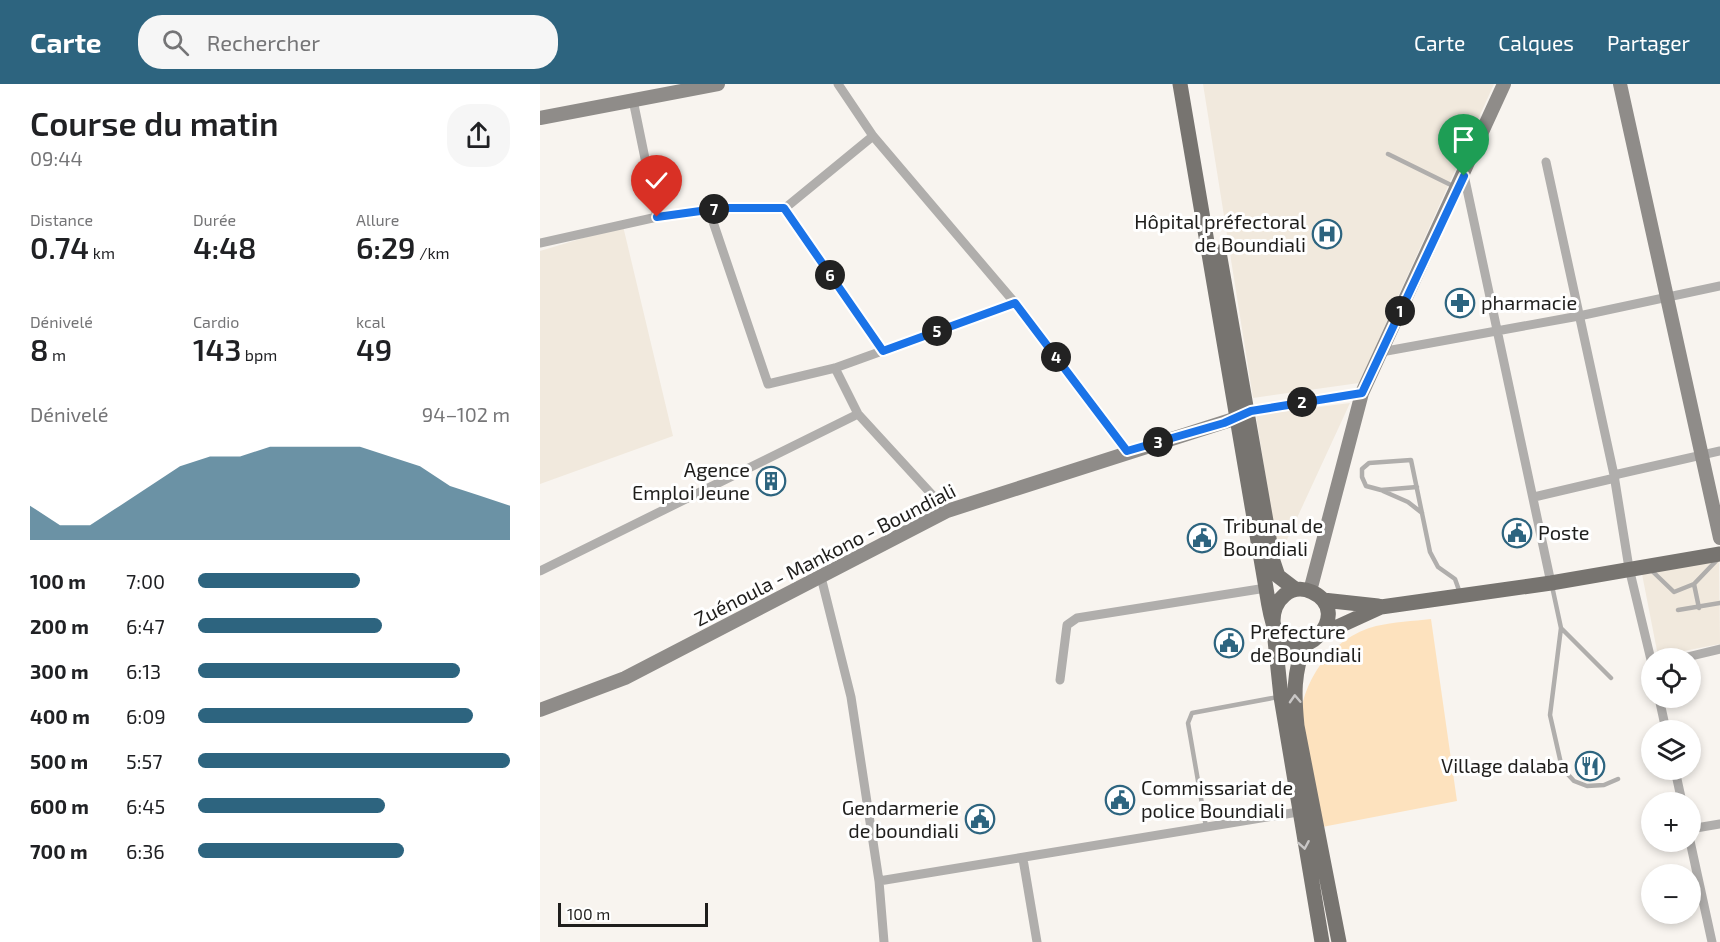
<!DOCTYPE html>
<html lang="fr">
<meta charset="utf-8">
<style>
body{margin:0;font-family:"Exo 2",sans-serif;background:#f6f6f6;color:#202124;height:100vh;display:flex;flex-direction:column;font-size:22px;white-space:nowrap}
*{box-sizing:border-box;margin:0}
p{font-size:20px;color:#757577}
.icon{flex:none;width:33px;height:33px;fill:none;stroke:currentColor;stroke-width:2;stroke-linecap:round;stroke-linejoin:round}
.map{position:relative;flex:1;overflow:hidden}
.side{display:flex;flex-direction:column;background:#fff;width:540px}
.side>*{flex:none}
.fabs{position:absolute;left:1101px;top:564px;display:grid;gap:12px}
.fabs a{display:grid;place-items:center;width:60px;height:60px;border-radius:50%;background:#fff;box-shadow:0 3px 9px #0003;font-size:30px}
.scale{position:absolute;left:18px;bottom:15px;width:150px;box-sizing:border-box;padding-left:6px;border:3px solid #1f1e1c;border-top:0;font-size:16px;line-height:21px;white-space:nowrap;color:#1f1e1c;-webkit-text-stroke:4px #fff;paint-order:stroke}
.pin{position:absolute;display:grid;place-items:center;width:51px;height:51px;color:#fff;margin:-62px -26px;border-radius:50% 50% 50% 0;rotate:-45deg;box-shadow:0 0 6px #0007}
.pin .icon{rotate:45deg}
.km{position:absolute;width:30px;height:30px;margin:-15px;border-radius:50%;background:#222;color:#fff;font-size:16px;line-height:30px;text-align:center}
.round{display:grid;place-items:center;flex:none;width:63px;height:63px;border-radius:24px;background:#f6f6f6}
.summary{display:flex;align-items:center;justify-content:space-between;height:102px;padding:0 30px}
h1{font-size:33px;font-weight:600;line-height:45px}
.metrics{display:grid;grid-template-columns:repeat(3,1fr);gap:9px;height:102px;padding:6px 30px}
.metrics div{display:grid;align-content:center}
.metrics b{font-size:30px;font-weight:600}
.metrics small{font-size:16px;font-weight:400}
.metrics p{font-size:16px}
.chart{height:168px;padding:12px 30px}
.chart p{display:flex;justify-content:space-between}
.chart svg{width:100%;height:108px;margin-top:6px;fill:#2d647f;opacity:.7}
ul{padding:0 30px;list-style:none;font-size:20px}
li{display:grid;grid-template-columns:96px 72px 1fr;align-items:center;height:45px}
li i{height:15px;border-radius:8px;background:#2d647f}
header{display:flex;align-items:center;gap:36px;box-sizing:border-box;height:84px;padding:0 30px;background:#2d647f;color:#fff}
header strong{font-size:28px}
nav{display:flex;gap:33px;margin-inline-start:auto;font-size:21px}
.search{width:420px;height:54px;background:#f6f6f6;display:flex;align-items:center;gap:15px;box-sizing:border-box;padding:0 21px;border-radius:24px;color:#757577;font-size:22px}
main{display:flex;flex:1;min-height:0}
.map>svg:first-child{display:block}
</style>
<header>
<strong>Carte</strong>
<div class="search"><svg class="icon" aria-label="search" viewBox="0 0 24 24"><circle cx="10" cy="10" r="6"/><path d="M15 15l6 6"/></svg>Rechercher</div>
<nav><a>Carte</a><a>Calques</a><a>Partager</a></nav>
</header>
<main>
<section class="side">
<div class="summary"><div><h1>Course du matin</h1><p>09:44</p></div><a class="round"><svg class="icon" aria-label="share" viewBox="0 0 24 24"><path d="M12 15V3M7 8l5-5 5 5M5 13v7h14v-7"/></svg></a></div>
<div class="metrics">
<div><p>Distance</p><b>0.74<small> km</small></b></div>
<div><p>Durée</p><b>4:48</b></div>
<div><p>Allure</p><b>6:29<small> /km</small></b></div>
</div>
<div class="metrics">
<div><p>Dénivelé</p><b>8<small> m</small></b></div>
<div><p>Cardio</p><b>143<small> bpm</small></b></div>
<div><p>kcal</p><b>49</b></div>
</div>
<div class="chart"><p><span>Dénivelé</span>94–102 m</p>
<svg viewBox="0 0 160 44" preserveAspectRatio="none"><path d="M0 44V30L10 38L20 38L30 30L40 22L50 14L60 10L70 10L80 6L90 6L100 6L110 6L120 10L130 14L140 22L150 26L160 30V44z"/></svg>
</div>
<ul>
<li><b>100 m</b>7:00<i style="width:52%"></i></li>
<li><b>200 m</b>6:47<i style="width:59%"></i></li>
<li><b>300 m</b>6:13<i style="width:84%"></i></li>
<li><b>400 m</b>6:09<i style="width:88%"></i></li>
<li><b>500 m</b>5:57<i style="width:100%"></i></li>
<li><b>600 m</b>6:45<i style="width:60%"></i></li>
<li><b>700 m</b>6:36<i style="width:66%"></i></li>
</ul>
</section>
<div class="map">
<svg width="1180" height="858" viewBox="0 0 1180 858">
<rect width="100%" height="100%" fill="#f8f4ef"/>
<path fill="#f1e9dd" d="M663 0H954L819 299 713 314Z
M83 142 133 352 0 400V167Z
M810 319 745 460 735 453 716 331Z
M1179 475 1180 560 1118 572 1102 490Z"/>
<path fill="#fde2be" d="M891 535 917 717 777 744C772 714 764 684 760 654 755 605 788 554 836 542 854 538 873 537 891 535Z"/>
<g fill="none" stroke-linecap="round" stroke-linejoin="round">
<path stroke="#b0aeac" stroke-width="4.5" d="M848 70 915 103
M877 403 841 406 826 402 822 393V385L829 379 871 376 890 468 898 483 915 495 920 509
M843 407 868 418 882 429
M1110 485 1134 508 1154 500 1177 476
M1154 500 1159 524
M1012 502 1021 544 1010 631 1022 684 1034 697 1047 702 1064 701 1078 695
M1138 526 1180 519
M1021 544 1071 594
M666 743 648 639 652 629 738 613"/>
<path stroke="#b0aeac" stroke-width="9" d="M298 0 333 52 475 219 587 367
M93 16 117 133
M1006 78 1074 391 1089 484 1112 580
M924 91 1011 499
M244 125 343 267
M169 126 228 300 295 284 475 219
M0 159 117 133 182 124 244 125 333 52
M841 268 1039 232 1180 202
M295 284 318 330
M704 330 711 327 822 309
M1074 391 1180 367
M994 413 1075 394
M0 487 318 330 407 427
M281 493 311 613 339 797 344 858
M1143 574 1180 565
M520 596 527 541 537 534 726 504
M1119 614 1126 646
M1135 686 1142 718
M1150 745 1180 740
M1150 757 1172 858
M483 775 497 858
M339 797 764 727"/>
<path stroke="#8f8c89" stroke-width="14" d="M1080 0 1180 454
M0 34 178 0
M770 507 822 309 964 0
M0 626 85 594 407 427 697 334"/>
<path stroke="#777470" stroke-width="15" d="M640 0 726 504C728 517 730 532 735 545 757 591 817 529 772 508 751 498 733 516 733 537L741 613 782 858
M679 168 733 477 738 492 755 505
M783 516 838 522
M782 550 841 523 1011 499 1180 470
M765 560C753 589 754 612 757 642L799 858"/>
</g>
<defs><path id="oneway-chevron" d="M-2-3.5L2.5 0L-2 3.5" fill="none" stroke-width="1.6" stroke-linecap="round" stroke-linejoin="round" transform="scale(1.5)"/></defs>
<g stroke="#c9c7c6">
<use href="#oneway-chevron" transform="translate(755 615) rotate(-93)"/>
<use href="#oneway-chevron" transform="translate(764 761) rotate(80)"/>
</g>
<g fill="none" stroke-linecap="round" stroke-linejoin="round">
<g stroke="#fff" stroke-width="12">
<path id="route" d="M117 133 182 124H244L343 267 475 219 587 367 684 339 711 327 822 309 924 92"/>
</g>
<use href="#route" stroke="#1a73e8" stroke-width="8"/>
</g>
<defs>
<g id="hospital-ring" transform="scale(1.5)"><circle r="9.5" fill="#fff" stroke="#2d647f" stroke-width="1.5"/><path d="M-5-5h3v3.5h4V-5h3V5h-3V1.5h-4V5h-3Z" fill="#2d647f"/></g>
<g id="pharmacy-ring" transform="scale(1.5)"><circle r="9.5" fill="#fff" stroke="#2d647f" stroke-width="1.5"/><path d="M-2-6h4v4h4v4h-4v4h-4v-4h-4v-4h4Z" fill="#2d647f"/></g>
<g id="building-ring" transform="scale(1.5)"><circle r="9.5" fill="#fff" stroke="#2d647f" stroke-width="1.5"/><path d="M-4-6H4V6H1V3H-1V6H-4ZM-2.5-4.3h1.7v1.8h-1.7ZM.8-4.3h1.7v1.8H.8ZM-2.5-1h1.7V.8h-1.7ZM.8-1h1.7V.8H.8Z" fill="#2d647f"/></g>
<g id="civic-ring" transform="scale(1.5)"><circle r="9.5" fill="#fff" stroke="#2d647f" stroke-width="1.5"/><path d="M-.6-6.5H3V-4.5H.6V-3L4-1V1h2V6H-6V1h2V-1L-.6-3ZM-1.2 2.5V6h2.4V2.5Z" fill="#2d647f"/></g>
<g id="restaurant-ring" transform="scale(1.5)"><circle r="9.5" fill="#fff" stroke="#2d647f" stroke-width="1.5"/><path d="M-5-6h1v4h1v-4h1v4h1v-4h1v5L-1.5 .5V6h-2V.5L-5-1ZM5-6V6H3V1.5H1.5Q1.5-4 5-6Z" fill="#2d647f"/></g>
</defs>
<g fill-rule="evenodd">
<use href="#hospital-ring" x="787" y="150"/>
<use href="#pharmacy-ring" x="920" y="219"/>
<use href="#building-ring" x="231" y="397"/>
<use href="#civic-ring" x="977" y="449"/>
<use href="#civic-ring" x="662" y="454"/>
<use href="#civic-ring" x="689" y="559"/>
<use href="#restaurant-ring" x="1050" y="682"/>
<use href="#civic-ring" x="580" y="716"/>
<use href="#civic-ring" x="440" y="735"/>
</g>
<g text-anchor="middle" stroke-width="6" stroke-linejoin="round" paint-order="stroke">
<g font-size="20" fill="#1f1e1c" stroke="#fff" text-anchor="start">
<text x="766" y="145" text-anchor="end">Hôpital préfectoral<tspan x="766" dy="23">de Boundiali</tspan></text>
<text x="941" y="226">pharmacie</text>
<text x="210" y="393" text-anchor="end">Agence<tspan x="210" dy="23">Emploi Jeune</tspan></text>
<text x="683" y="449">Tribunal de<tspan x="683" dy="23">Boundiali</tspan></text>
<text x="998" y="456">Poste</text>
<text x="710" y="555">Prefecture<tspan x="710" dy="23">de Boundiali</tspan></text>
<text x="1029" y="689" text-anchor="end">Village dalaba</text>
<text x="601" y="711">Commissariat de<tspan x="601" dy="23">police Boundiali</tspan></text>
<text x="419" y="731" text-anchor="end">Gendarmerie<tspan x="419" dy="23">de boundiali</tspan></text>
</g>
<g font-size="20" fill="#1f1e1c" stroke="#fff">
<text transform="translate(285 471) rotate(-27)" y="7">Zuénoula - Mankono - Boundiali</text>
</g>
</g>
</svg>
<div class="fabs">
<a><svg class="icon" aria-label="locate" viewBox="0 0 24 24"><circle cx="12" cy="12" r="6"/><path d="M12 2v4M12 18v4M2 12h4M18 12h4"/></svg></a>
<a><svg class="icon" aria-label="layers" viewBox="0 0 24 24"><path d="M12 4l9 5-9 5-9-5zM3 14l9 5 9-5"/></svg></a>
<a>+</a>
<a>−</a>
</div>
<div class="scale">100 m</div>
<div class="pin" style="left:924px;top:92px;background:#1e9e55"><svg class="icon" aria-label="arrive" viewBox="0 0 24 24"><path d="M6 21V4h12l-3 4 3 4H6"/></svg></div>
<div class="pin" style="left:117px;top:133px;background:#d93025"><svg class="icon" aria-label="check" viewBox="0 0 24 24"><path d="M5 12l5 5 9-10"/></svg></div>
<b class="km" style="left:860px;top:227px">1</b>
<b class="km" style="left:762px;top:318px">2</b>
<b class="km" style="left:618px;top:358px">3</b>
<b class="km" style="left:516px;top:273px">4</b>
<b class="km" style="left:397px;top:247px">5</b>
<b class="km" style="left:290px;top:191px">6</b>
<b class="km" style="left:174px;top:125px">7</b>
</div>
</main>
